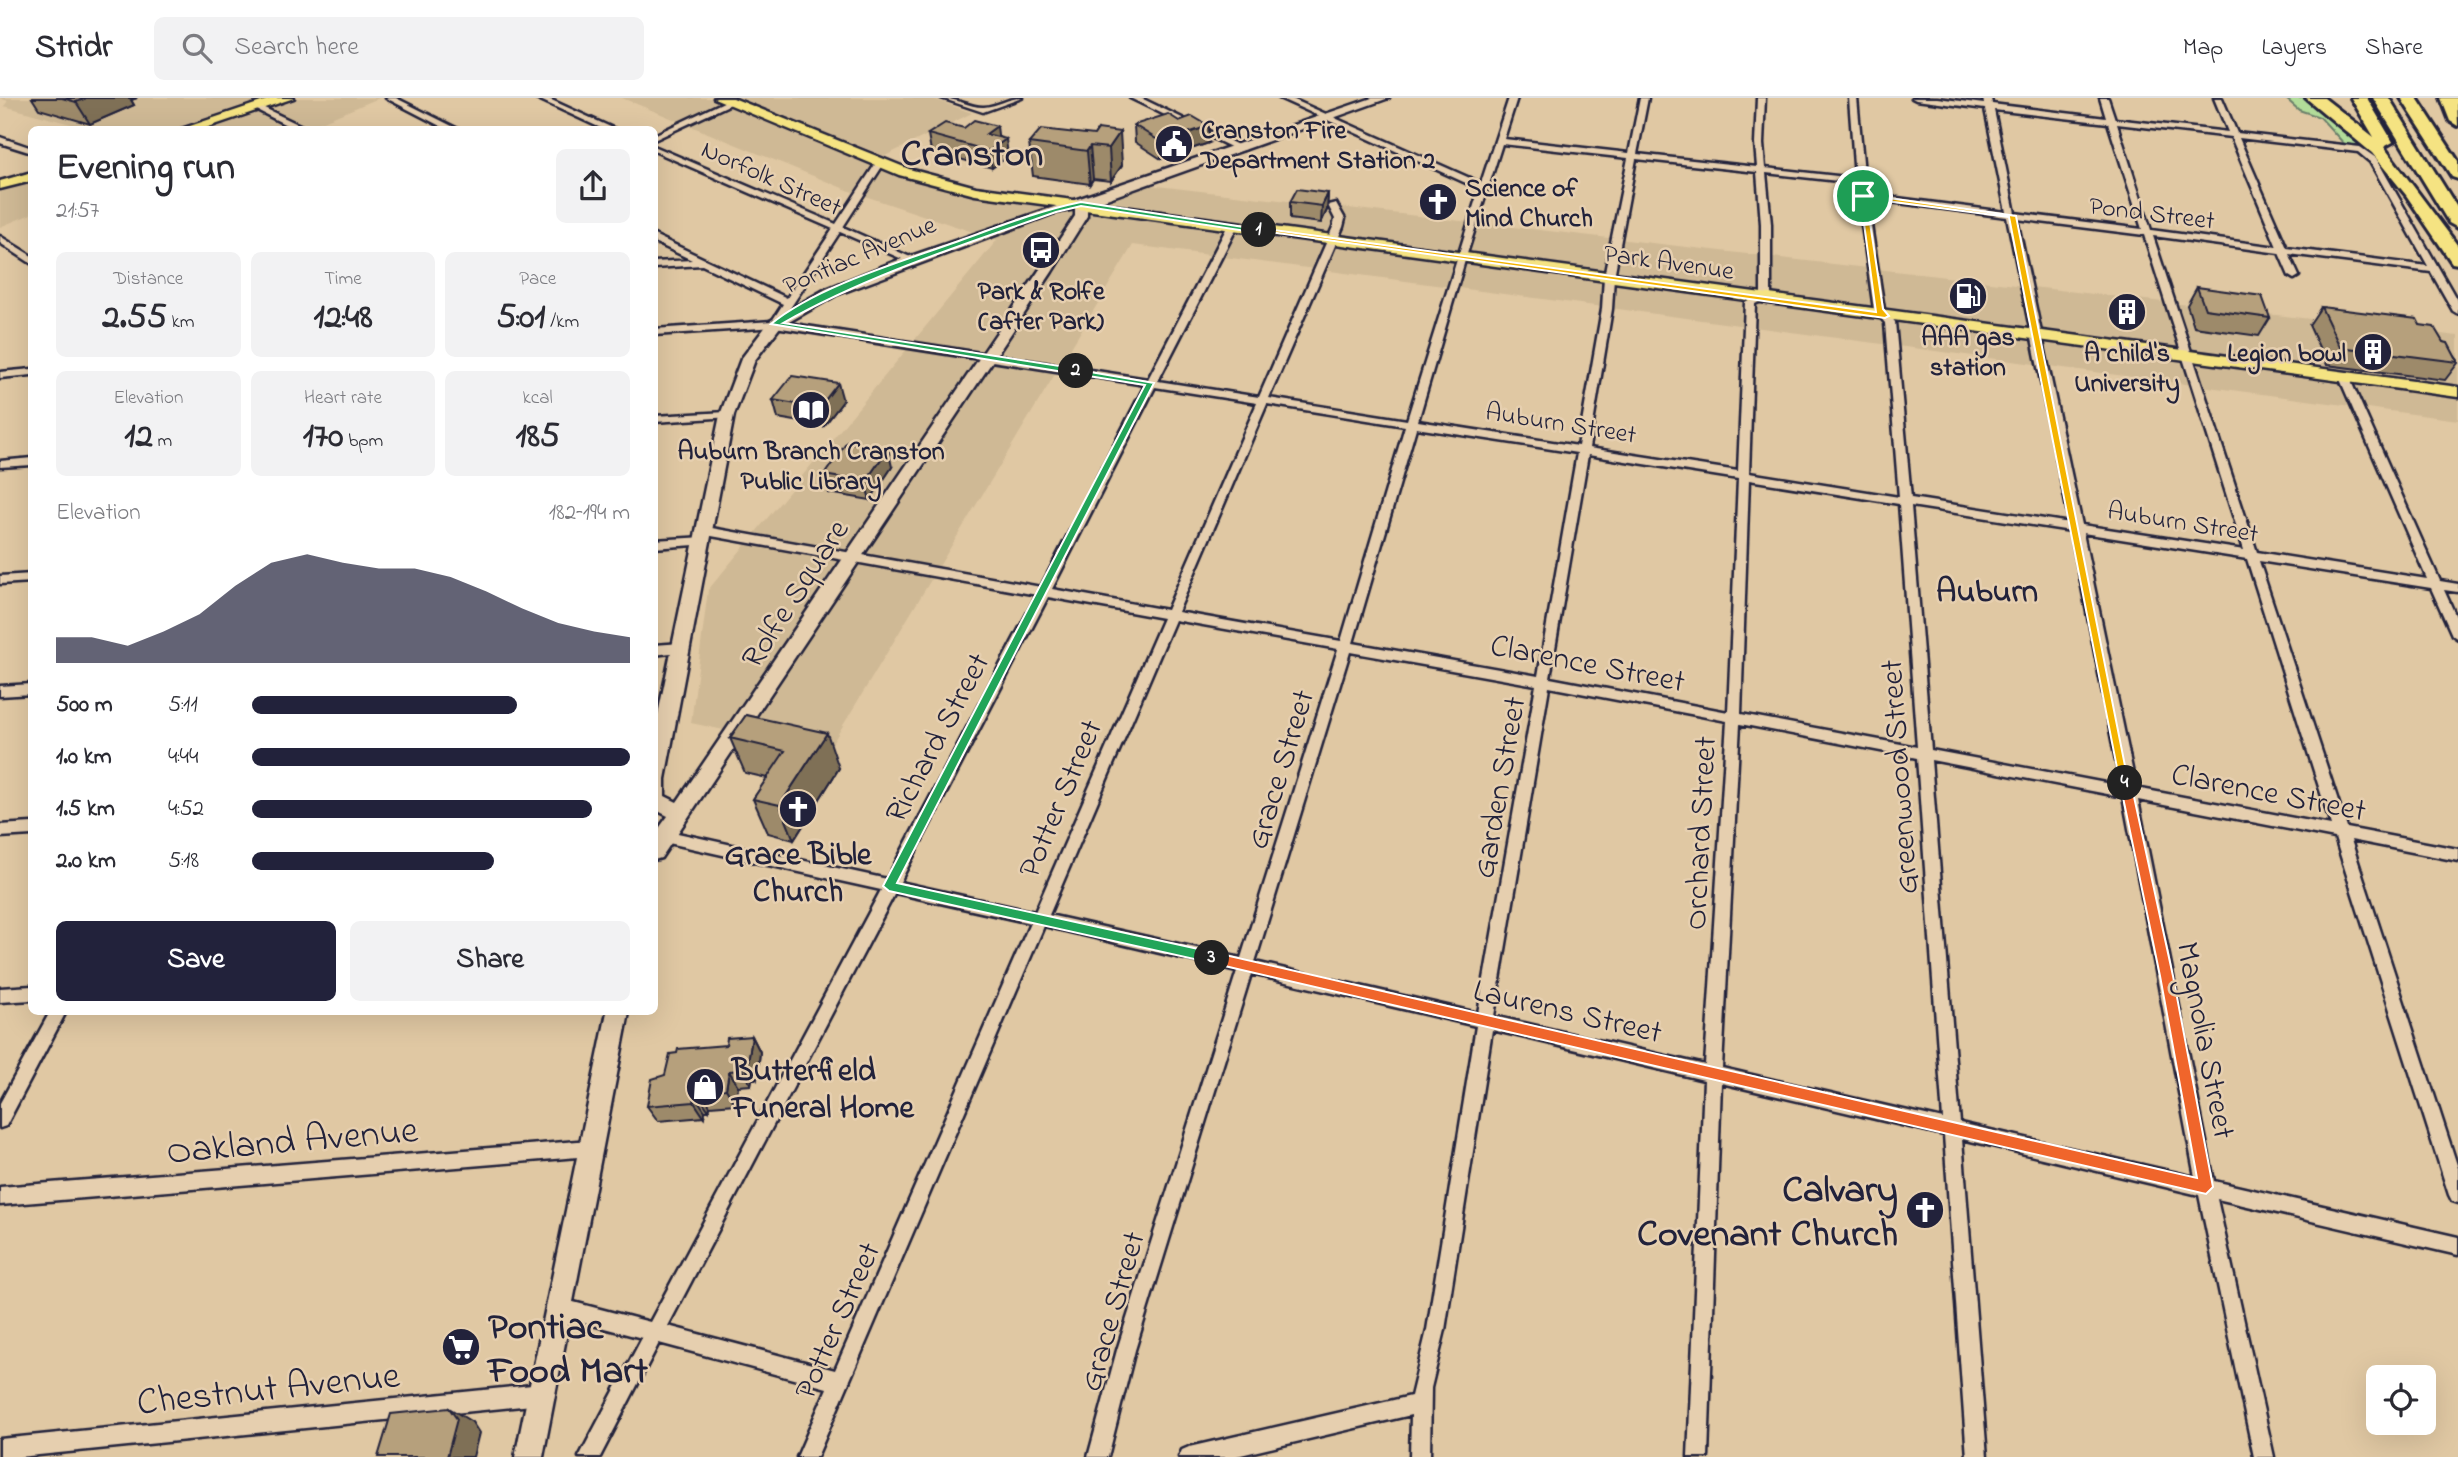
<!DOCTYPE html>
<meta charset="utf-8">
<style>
body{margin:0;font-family:"Indie Flower",sans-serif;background:#f2f2f3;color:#2b2b33;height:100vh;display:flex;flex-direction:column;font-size:26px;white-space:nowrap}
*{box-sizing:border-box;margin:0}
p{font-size:23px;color:#7c7c81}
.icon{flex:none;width:38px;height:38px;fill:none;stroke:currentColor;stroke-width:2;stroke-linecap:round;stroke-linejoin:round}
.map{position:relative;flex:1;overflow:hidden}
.details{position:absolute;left:28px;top:28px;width:630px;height:889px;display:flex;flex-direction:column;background:#fff;border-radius:10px;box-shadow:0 7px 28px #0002}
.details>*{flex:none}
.fabs{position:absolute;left:2366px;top:1267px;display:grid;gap:14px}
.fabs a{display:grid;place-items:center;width:70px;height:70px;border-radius:10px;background:#fff;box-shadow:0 7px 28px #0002;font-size:35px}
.pin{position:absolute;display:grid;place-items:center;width:60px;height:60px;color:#fff;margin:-30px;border:4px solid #fff;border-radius:50%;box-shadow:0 2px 7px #0007}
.km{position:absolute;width:35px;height:35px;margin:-18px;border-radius:50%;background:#222;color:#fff;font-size:19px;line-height:35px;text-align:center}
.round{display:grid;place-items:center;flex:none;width:74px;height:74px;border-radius:10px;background:#f2f2f3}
.head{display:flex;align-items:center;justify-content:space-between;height:119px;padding:0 28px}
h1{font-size:38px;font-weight:800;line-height:52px}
.stats{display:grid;grid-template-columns:repeat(3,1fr);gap:10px;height:119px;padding:7px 28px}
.stats div{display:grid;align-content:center;border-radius:10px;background:#f2f2f3;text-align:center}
.stats b{font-size:35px;font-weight:800}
.stats small{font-size:19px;font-weight:400}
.stats p{font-size:19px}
.chart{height:196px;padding:14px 28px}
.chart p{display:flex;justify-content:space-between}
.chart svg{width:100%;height:126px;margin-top:7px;fill:#22223b;opacity:.7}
.button{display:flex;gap:14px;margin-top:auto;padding:14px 28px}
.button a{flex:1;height:80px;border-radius:10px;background:#22223b;color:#fff;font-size:28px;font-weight:800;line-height:80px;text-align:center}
.button a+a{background:#f2f2f3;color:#2b2b33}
ul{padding:0 28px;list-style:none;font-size:23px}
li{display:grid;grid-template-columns:112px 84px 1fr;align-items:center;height:52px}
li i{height:18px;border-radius:9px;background:#22223b}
header{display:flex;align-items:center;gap:42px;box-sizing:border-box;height:98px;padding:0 35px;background:#fff;border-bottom:2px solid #e1e1e2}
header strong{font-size:33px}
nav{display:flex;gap:38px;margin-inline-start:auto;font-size:24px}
.search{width:490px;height:63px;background:#f2f2f3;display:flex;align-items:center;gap:18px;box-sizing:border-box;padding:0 24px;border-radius:10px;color:#7c7c81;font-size:26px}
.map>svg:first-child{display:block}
</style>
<header>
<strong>Stridr</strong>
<div class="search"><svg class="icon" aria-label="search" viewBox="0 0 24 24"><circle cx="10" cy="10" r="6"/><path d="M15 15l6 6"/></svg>Search here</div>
<nav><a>Map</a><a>Layers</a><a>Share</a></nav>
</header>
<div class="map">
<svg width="2458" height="1359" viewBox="0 0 2458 1359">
<rect width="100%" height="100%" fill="#e0c8a3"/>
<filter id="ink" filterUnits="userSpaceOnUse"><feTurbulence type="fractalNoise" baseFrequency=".0143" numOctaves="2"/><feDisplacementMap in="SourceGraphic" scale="14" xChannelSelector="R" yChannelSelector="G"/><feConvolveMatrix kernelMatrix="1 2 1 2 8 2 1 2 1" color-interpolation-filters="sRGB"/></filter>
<g filter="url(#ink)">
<path fill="#cfb995" d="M0 0H379L302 32 89 31 4 8 8 3Z
M622 0H721L883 65 998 98 1099 105 1140 86 2458 238V322L1133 147 827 654 691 625 708 492 997 142 850 93Z
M736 0H931L972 15 885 58Z
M31 77V116L0 129V86Z"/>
<path fill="#b2dc99" stroke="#6a7f6a" stroke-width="2" d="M2285 0H2315L2387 57 2346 48 2320 19 2299 12Z"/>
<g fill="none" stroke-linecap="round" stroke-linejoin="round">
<g stroke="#22223b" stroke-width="5">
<path id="street" d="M386 0H396L460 32H448Z
M536 0H547L617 32H605Z
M941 0C955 0 972 10 984 9 998 8 1008 0 1022 0L983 14Z
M1130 0H1141L1246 51 1239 53Z
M1279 0H1290L1481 85 1509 0H1517L1504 41 1629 55 1640 0H1648L1637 56 1757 69 1755 46 1757 0H1765L1763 46 1765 70 1855 80 1849 0H1857L1866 96 2006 114 1985 11 1916 2 1912 0H1937L1984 6 1983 0H1991L1992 6 2106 20 2100 0H2108L2115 21 2228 34 2214 0H2222L2237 35 2360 49 2376 60 2458 204V216L2453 213 2431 174 2289 156 2299 178 2294 181 2289 178 2279 155 2153 138 2257 454 2427 481 2339 279 2344 276 2349 279 2440 483 2458 486V494L2444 492 2458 523V541L2452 537 2431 490 2259 463 2347 730 2458 751V763L2351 742 2458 1070V1105L2452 1103 2449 1097 2335 740 2138 702 2214 1083 2458 1139V1157L2217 1101 2274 1359H2254L2199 1097 1962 1041 1987 1359H1967L1944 1037 1721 985 1708 1359H1688L1704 982 1492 932 1445 1232 1431 1290 1430 1359H1410L1411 1317 1232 1359H1179L1182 1352 1189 1349 1411 1298 1427 1232 1476 928 1251 876 1135 1252 1108 1359H1088L1117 1252 1237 873 1044 828 817 1359H797L827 1290 659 1245 600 1359H579L642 1240 551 1216 549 1209 551 1202 558 1200 650 1224 881 792 664 744 659 742 657 738 659 734 664 732 887 781 1037 497 706 437 700 433 706 429 1041 489 1145 287 775 229 654 237V231L772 223 783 206 702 167 654 170V164L692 162 654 144V137L787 200 833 131 654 53V48L836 126 878 62H884L885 64 843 129 917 162 909 164 840 134 781 224 1148 281 1227 129 1235 127 1237 129 1158 283 1259 299 1333 129 1335 121 1328 107 1336 105 1345 121 1343 129 1269 300 1407 322 1479 91ZM1994 12 2108 25 2142 131 2015 115ZM2117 26 2231 39 2277 149 2151 132ZM2239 40 2358 54 2370 64 2428 168 2287 150ZM1502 46 1628 60 1604 179 1602 211 1578 348 1418 323 1466 159ZM1636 61 1757 74 1761 126V196L1745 204 1738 373 1589 350 1612 211 1614 179ZM1766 75 1856 85 1874 212 1885 225 1899 399 1749 375 1755 206 1771 198V126ZM1867 101 2007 119 2070 425 1911 400 1895 224 1884 211ZM2017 121 2144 137 2244 452 2082 427ZM1155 289 1257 305 1167 512 1052 491ZM1267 306 1405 328 1341 543 1178 514ZM1416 330 1577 355 1538 578 1353 545ZM1588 357 1738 381 1728 614 1550 580ZM1749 382 1899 406 1917 649 1741 616ZM1911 408 2071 433 2121 688 1931 652ZM2083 435 2247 461 2331 727 2136 690ZM1048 499 1163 520 1035 814 900 784ZM1175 522 1338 551 1241 860 1049 817ZM1350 554 1536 587 1478 915 1255 864ZM1549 589 1727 623 1705 967 1494 918ZM1740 626 1917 660 1943 1021 1722 970ZM1931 662 2123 699 2195 1079 1960 1025ZM895 795 1030 825 835 1272 668 1228Z
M728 2 735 4 654 42V37Z
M258 7 306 30 307 32H296L255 11 254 9Z
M0 39 32 50V55L0 45Z
M0 138 32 158V166L0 145Z
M32 271V277L0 280V274Z
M727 314 732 317 731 319 654 324V318Z
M32 360V367L0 369V363Z
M704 439 708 440V446L654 450V442Z
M32 476V484L0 486V478Z
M682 545 687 547 688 550 687 553 654 557V547Z
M32 586V596L0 598V588Z
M32 725V737L0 739V727Z
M32 888V902L0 904V890Z
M50 914H66L6 1028 0 1030V1005Z
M590 1042 596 1044 599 1050 596 1056 590 1058 0 1107V1089Z
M542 1286 549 1289 552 1296 549 1303 542 1306 19 1359H0V1341Z"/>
</g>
<g stroke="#22223b" stroke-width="5">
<path id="secondary" d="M1372 0H1389L1087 108V118L1052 174 661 760 654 762V737L668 718 654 711V636L720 317 741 261 770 223 826 191 893 164ZM1075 111V118L1038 174 677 704 665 698V681L734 317 755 262 780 229 836 197 1055 115Z
M607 914H629L543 1359H515Z"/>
</g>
<g stroke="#22223b" stroke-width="5">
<path id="primary" d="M273 0H294L200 32H178Z
M714 0H733L909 71 976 89 2458 289V299L975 97 899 77Z
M32 74V83L0 91V83Z"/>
</g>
<g stroke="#22223b" stroke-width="6">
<path id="highway" d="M2306 0H2324L2374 39 2351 0H2367L2393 44 2384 49 2458 148V166L2452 165 2406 97 2372 55Z
M2373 0H2389L2458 111V130L2449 125Z
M2401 0H2417L2458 63V81L2452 79Z
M2441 0H2457L2458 28 2450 23Z"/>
</g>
<use href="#street" fill="#e6cfaf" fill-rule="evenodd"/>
<use href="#secondary" fill="#e6cfaf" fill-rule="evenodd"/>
<use href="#primary" fill="#f5e382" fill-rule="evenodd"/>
<use href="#highway" fill="#f5e382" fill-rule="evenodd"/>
</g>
<path fill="#9d8a6b" stroke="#22223b" stroke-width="2" d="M32 0H137L131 2 134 7 90 26 39 11Z
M1134 27 1209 45 1161 61 1135 44Z
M1098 31 1122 67 1111 83 1093 81 1090 86 1033 78 1029 45 1094 37Z
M928 36 999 39 1008 58 992 70 931 53Z
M1328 95 1327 112 1321 125 1290 121V104Z
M2197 189 2270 220 2259 238 2194 229 2187 207Z
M2321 209 2420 227 2443 244 2458 262V265L2445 282 2327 267 2309 227Z
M773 302 843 303 824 328 778 320Z
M892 369 870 402 829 395 824 377Z
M746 617 839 670 794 742 768 735 753 701 767 680 745 675 730 640Z
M752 938 760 954 757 981H752L751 987 738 988 735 1006 710 1008 709 1013H705L704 1019 658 1023 647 1008 665 977 726 947Z"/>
<path fill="#7f7057" stroke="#22223b" stroke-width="2" d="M86 0H137L131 2 134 7 90 26 76 4Z
M997 28 999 45 986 36Z
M1209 28V45L1161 61V44Z
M1120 34 1122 67 1111 83 1109 50Z
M1006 41 1008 58 992 70 989 53Z
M1090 48 1093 81 1090 86 1087 53Z
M1328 95 1327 112 1321 125 1322 108Z
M838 285 843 303 824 328 819 310Z
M888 351 892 369 870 402 865 384Z
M827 635 839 670 794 742 780 707Z
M752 938 760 954 757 981 748 965Z
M743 966 752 981 751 987 742 972Z
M729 973 738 988 735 1006 726 991Z
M701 993 710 1008 709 1013 699 998Z
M695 998 705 1013 704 1019 694 1004Z
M449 1310 472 1324 479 1335 473 1359H447Z"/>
<path fill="#b6a07c" stroke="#22223b" stroke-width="2" d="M62 0H86L76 4Z
M1168 16 1179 23 1192 18 1209 28 1161 44 1134 27Z
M974 22 997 28 986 36 1006 41 989 53 928 36 945 25 964 30Z
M1041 31 1094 37 1098 31 1120 34 1109 50 1090 48 1087 53 1029 45Z
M1297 91 1328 95 1322 108 1290 104Z
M2197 189 2262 198 2270 220 2205 211Z
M2321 209 2417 221 2420 227 2434 229 2443 244 2448 245 2458 264 2340 249Z
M792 278 838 285 819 310 773 302Z
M847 344 888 351 865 384 824 377Z
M746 617 827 635 780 707 753 701 785 653 730 640Z
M752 938 748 965 743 966 742 972 729 973 726 991 701 993 699 998H695L694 1004 647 1008 652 981 665 977 670 956 677 955 678 951 726 947 727 940Z
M449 1310 457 1321 447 1359H378L391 1316Z"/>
</g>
<path fill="#f5b400" stroke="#fff" stroke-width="2" d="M1860 96 1866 98 1883 211 1889 218 1885 220 1256 132 1259 130 1876 214Z"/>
<path fill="#22a559" stroke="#fff" stroke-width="2" d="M1081 104 1263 132 1259 135 1081 108 1056 114C963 147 870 176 783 225L1079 271 1076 276 771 226C816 189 897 165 953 145 995 130 1037 113 1081 104Z"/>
<path fill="#22a559" stroke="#fff" stroke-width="2" d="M1073 271 1154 285 897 785 1212 854 1218 860 1212 865 889 793 883 788 1145 287 1076 276Z"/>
<path fill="#f0652b" stroke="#fff" stroke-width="2" d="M2125 681 2131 685 2173 878 2213 1089 2206 1096 1212 865 1206 860 1212 854 2197 1080 2160 878 2120 685Z"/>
<path fill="#f5b400" stroke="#fff" stroke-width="2" d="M1860 96 2016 118 2129 688 2120 685 2009 119 1863 100Z"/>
<defs>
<g id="civic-disc" transform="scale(2.0125)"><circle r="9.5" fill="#22223b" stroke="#e6cfaf"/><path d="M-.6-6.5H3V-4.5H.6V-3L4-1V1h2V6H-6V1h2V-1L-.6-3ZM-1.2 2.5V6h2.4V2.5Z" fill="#fff"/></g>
<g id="church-disc" transform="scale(2.0125)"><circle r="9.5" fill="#22223b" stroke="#e6cfaf"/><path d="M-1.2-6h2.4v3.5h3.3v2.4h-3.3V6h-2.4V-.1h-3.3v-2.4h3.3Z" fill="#fff"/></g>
<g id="bus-disc" transform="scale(2.0125)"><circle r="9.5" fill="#22223b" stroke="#e6cfaf"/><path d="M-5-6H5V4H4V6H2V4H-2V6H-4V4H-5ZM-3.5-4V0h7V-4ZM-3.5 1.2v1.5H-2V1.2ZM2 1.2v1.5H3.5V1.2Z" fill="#fff"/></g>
<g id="fuel-disc" transform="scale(2.0125)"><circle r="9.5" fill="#22223b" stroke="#e6cfaf"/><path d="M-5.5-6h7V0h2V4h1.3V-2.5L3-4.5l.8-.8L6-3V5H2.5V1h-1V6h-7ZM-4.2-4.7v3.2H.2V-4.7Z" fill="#fff"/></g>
<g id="building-disc" transform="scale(2.0125)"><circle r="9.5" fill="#22223b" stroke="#e6cfaf"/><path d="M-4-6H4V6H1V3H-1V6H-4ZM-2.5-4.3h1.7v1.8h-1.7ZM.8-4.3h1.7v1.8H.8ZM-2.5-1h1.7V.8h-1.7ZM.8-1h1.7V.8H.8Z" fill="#fff"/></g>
<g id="library-disc" transform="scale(2.0125)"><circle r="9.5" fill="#22223b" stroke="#e6cfaf"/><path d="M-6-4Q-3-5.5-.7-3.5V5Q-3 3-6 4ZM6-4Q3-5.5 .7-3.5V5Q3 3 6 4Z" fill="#fff"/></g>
<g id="shop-disc" transform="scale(2.0125)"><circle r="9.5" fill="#22223b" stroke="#e6cfaf"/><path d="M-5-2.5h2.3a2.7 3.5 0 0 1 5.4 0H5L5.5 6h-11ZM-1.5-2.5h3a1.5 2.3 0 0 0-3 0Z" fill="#fff"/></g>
<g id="supermarket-disc" transform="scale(2.0125)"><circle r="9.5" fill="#22223b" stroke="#e6cfaf"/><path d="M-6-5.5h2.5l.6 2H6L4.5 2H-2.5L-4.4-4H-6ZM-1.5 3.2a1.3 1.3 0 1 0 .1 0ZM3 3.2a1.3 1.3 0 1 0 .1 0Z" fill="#fff"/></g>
</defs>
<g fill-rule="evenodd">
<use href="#civic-disc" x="1174" y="46"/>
<use href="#church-disc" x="1438" y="104"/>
<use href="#bus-disc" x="1041" y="152"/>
<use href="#fuel-disc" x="1968" y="198"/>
<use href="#building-disc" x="2127" y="214"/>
<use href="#building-disc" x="2373" y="254"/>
<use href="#library-disc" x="811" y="312"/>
<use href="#church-disc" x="798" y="711"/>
<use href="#shop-disc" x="705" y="989"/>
<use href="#church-disc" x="1925" y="1112"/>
<use href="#supermarket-disc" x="461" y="1249"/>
</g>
<g text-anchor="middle" stroke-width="5" stroke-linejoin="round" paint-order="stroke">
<g font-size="26" font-weight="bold" fill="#22223b" stroke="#e6cfaf">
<text x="1201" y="40" text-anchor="start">Cranston Fire<tspan x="1201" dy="30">Department Station 2</tspan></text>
<text x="1465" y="98" text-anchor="start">Science of<tspan x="1465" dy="30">Mind Church</tspan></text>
<text x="1041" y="201">Park &amp; Rolfe<tspan x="1041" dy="30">(after Park)</tspan></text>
<text x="1968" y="247">AAA gas<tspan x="1968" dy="30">station</tspan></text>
<text x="2127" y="263">A child's<tspan x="2127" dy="30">University</tspan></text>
<text x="2346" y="263" text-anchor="end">Legion bowl</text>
<text x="811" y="361">Auburn Branch Cranston<tspan x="811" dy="30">Public Library</tspan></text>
</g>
<g font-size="26" fill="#22223b" stroke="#e6cfaf">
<text transform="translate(772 79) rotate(24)" y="9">Norfolk Street</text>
<text transform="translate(2152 114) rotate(7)" y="9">Pond Street</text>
<text transform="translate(859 156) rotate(-23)" y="9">Pontiac Avenue</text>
<text transform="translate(1669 163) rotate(8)" y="9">Park Avenue</text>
<text transform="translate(1561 324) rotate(9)" y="9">Auburn Street</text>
<text transform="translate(2183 423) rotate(9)" y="9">Auburn Street</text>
</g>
<g font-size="32" fill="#22223b" stroke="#e6cfaf">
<text transform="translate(794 495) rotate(-57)" y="11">Rolfe Square</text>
<text transform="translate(1588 564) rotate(11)" y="11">Clarence Street</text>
<text transform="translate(936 639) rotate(-62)" y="11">Richard Street</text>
<text transform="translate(1279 671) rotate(-73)" y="11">Grace Street</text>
<text transform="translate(1898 679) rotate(-94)" y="11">Greenwood Street</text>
<text transform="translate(1498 689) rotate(-80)" y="11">Garden Street</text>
<text transform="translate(2269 693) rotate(11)" y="11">Clarence Street</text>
<text transform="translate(1059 700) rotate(-67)" y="11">Potter Street</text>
<text transform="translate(1699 735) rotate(-87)" y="11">Orchard Street</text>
<text transform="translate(1568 912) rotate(13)" y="11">Laurens Street</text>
<text transform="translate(2207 942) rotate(79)" y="11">Magnolia Street</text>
<text transform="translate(1111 1213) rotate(-74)" y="11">Grace Street</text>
<text transform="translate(836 1222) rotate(-66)" y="11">Potter Street</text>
</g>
<g font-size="32" font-weight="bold" fill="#22223b" stroke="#e6cfaf">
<text x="798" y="766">Grace Bible<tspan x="798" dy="37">Church</tspan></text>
<text x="732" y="982" text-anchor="start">Butterfield<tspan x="732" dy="37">Funeral Home</tspan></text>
</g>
<g font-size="33" font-weight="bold" fill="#22223b" stroke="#e6cfaf">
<text x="1987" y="503">Auburn</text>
</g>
<g font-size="38" font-weight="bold" fill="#22223b" stroke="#e6cfaf">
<text x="972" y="67">Cranston</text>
</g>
<g font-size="38" fill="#22223b" stroke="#e6cfaf">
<text transform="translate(292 1041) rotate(-5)" y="13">Oakland Avenue</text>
<text transform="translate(268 1289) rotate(-6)" y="13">Chestnut Avenue</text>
</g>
<g font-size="38" font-weight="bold" fill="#22223b" stroke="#e6cfaf" text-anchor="end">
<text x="1898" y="1103">Calvary<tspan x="1898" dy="44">Covenant Church</tspan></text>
<text x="488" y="1240" text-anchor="start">Pontiac<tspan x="488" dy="44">Food Mart</tspan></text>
</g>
</g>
</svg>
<div class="fabs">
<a><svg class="icon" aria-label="locate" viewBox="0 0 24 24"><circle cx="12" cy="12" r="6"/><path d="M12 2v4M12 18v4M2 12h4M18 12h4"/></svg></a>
</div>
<div class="pin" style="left:1863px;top:98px;background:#1e9e55"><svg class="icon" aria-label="arrive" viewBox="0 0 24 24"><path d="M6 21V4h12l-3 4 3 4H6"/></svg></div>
<b class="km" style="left:1259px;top:132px">1</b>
<b class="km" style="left:1076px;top:273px">2</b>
<b class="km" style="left:1212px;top:860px">3</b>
<b class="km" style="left:2125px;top:685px">4</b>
<section class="details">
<div class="head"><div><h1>Evening run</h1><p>21:57</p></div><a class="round"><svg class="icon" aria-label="share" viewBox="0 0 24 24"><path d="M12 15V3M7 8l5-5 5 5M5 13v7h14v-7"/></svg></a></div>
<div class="stats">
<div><p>Distance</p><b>2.55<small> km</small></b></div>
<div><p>Time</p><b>12:48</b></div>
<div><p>Pace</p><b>5:01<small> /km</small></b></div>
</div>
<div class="stats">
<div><p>Elevation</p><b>12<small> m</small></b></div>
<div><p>Heart rate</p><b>170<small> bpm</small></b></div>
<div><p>kcal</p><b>185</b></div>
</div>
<div class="chart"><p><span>Elevation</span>182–194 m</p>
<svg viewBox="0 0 160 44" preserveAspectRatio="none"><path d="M0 44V35L10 35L20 38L30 33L40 27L50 17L60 9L70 6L80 9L90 11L100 11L110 14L120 19L130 25L140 30L150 33L160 35V44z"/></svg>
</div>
<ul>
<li><b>500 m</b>5:11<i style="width:70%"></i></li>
<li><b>1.0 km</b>4:44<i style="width:100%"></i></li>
<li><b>1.5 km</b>4:52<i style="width:90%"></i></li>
<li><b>2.0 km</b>5:18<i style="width:64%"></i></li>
</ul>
<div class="button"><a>Save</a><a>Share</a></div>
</section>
</div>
